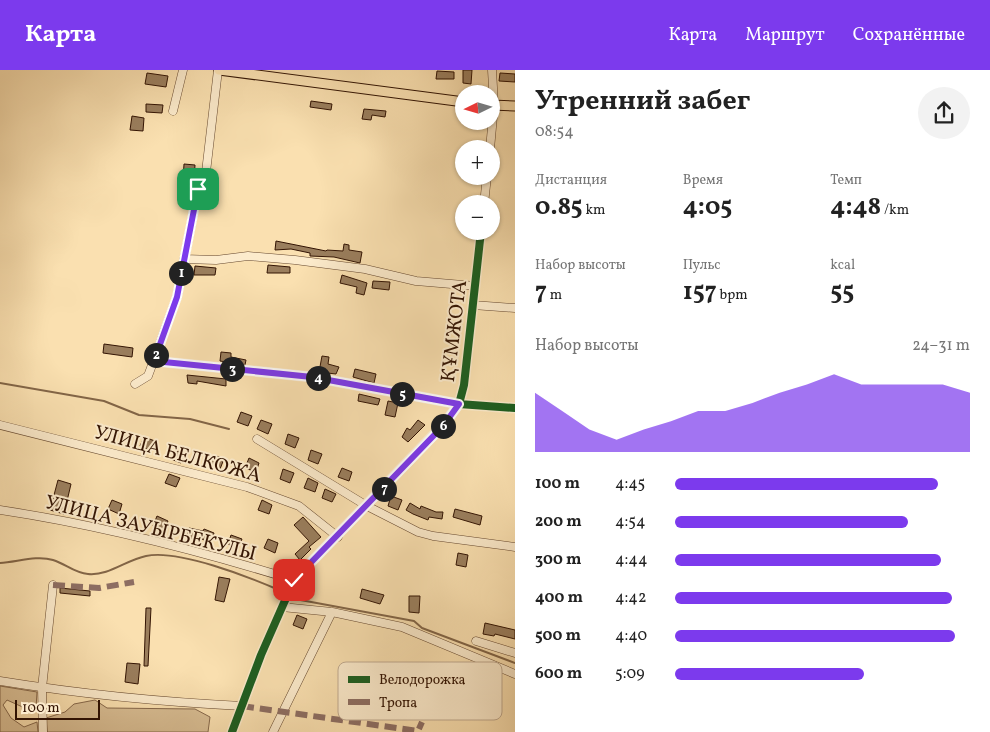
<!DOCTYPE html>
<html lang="ru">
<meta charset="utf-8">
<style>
body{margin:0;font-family:Vollkorn,serif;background:#f2f2f2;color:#222;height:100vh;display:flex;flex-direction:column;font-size:19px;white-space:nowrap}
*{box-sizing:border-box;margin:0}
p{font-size:16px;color:#767676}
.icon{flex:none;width:28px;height:28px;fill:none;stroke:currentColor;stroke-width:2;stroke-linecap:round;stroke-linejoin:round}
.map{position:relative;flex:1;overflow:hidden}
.side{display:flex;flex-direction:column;background:#fff;width:475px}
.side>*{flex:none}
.needle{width:32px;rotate:265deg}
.fabs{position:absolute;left:455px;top:15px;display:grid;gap:10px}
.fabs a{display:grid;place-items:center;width:45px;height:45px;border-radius:50%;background:#fff;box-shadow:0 1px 4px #0004;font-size:25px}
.scale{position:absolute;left:15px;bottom:12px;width:85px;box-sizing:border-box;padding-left:5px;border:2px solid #331403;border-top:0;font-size:14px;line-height:18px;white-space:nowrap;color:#331403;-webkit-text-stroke:4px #fcebcc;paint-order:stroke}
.pin{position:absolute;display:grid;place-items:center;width:42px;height:42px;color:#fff;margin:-21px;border-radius:10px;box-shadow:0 2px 8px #0006}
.km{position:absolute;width:25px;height:25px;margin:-12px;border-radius:50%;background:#222;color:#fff;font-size:14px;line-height:25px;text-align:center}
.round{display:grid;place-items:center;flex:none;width:52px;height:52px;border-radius:26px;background:#f2f2f2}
.headline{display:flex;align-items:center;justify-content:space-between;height:85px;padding:0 20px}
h1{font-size:28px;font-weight:700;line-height:38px}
.metrics{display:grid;grid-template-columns:repeat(3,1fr);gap:8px;height:85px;padding:5px 20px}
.metrics div{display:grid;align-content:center}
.metrics b{font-size:25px;font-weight:700}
.metrics small{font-size:14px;font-weight:400}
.metrics p{font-size:14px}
.chart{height:140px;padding:10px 20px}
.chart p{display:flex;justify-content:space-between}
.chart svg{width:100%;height:90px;margin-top:5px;fill:#7c3aed;opacity:.7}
ul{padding:0 20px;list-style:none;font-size:16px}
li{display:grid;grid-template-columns:80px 60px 1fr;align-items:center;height:38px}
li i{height:12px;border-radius:6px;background:#7c3aed}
header{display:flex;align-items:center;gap:30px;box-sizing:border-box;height:70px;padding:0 25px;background:#7c3aed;color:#fff}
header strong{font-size:24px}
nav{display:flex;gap:28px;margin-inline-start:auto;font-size:18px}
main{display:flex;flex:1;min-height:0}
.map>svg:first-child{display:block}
</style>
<header>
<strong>Карта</strong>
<nav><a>Карта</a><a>Маршрут</a><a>Сохранённые</a></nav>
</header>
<main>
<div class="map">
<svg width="515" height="662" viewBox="0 0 515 662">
<rect width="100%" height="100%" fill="#fae0b0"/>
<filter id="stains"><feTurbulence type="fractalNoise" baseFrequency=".004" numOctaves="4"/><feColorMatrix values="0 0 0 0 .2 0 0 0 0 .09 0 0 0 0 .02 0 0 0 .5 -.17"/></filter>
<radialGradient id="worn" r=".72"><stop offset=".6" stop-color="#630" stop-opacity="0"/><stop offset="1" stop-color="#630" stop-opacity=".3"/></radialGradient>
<path fill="#d8bd93" stroke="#86684b" d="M0 616 37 622 36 639H27L7 630 3 635 11 648 24 657 37 652 38 662H0Z
M95 630 107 638 195 639 210 647 208 662H47L46 648 65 642 74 634Z"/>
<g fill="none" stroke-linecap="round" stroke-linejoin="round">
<path stroke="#826547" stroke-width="2" d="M0 313 104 331 139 345 190 349 229 359
M0 493C17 492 37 485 53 490 66 494 74 503 88 504 109 506 126 490 146 486 178 479 249 507 279 520
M295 529 414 551 422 558 515 593"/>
</g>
<path fill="#9a7e5d" stroke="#331403" d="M463 0H472L471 14 463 13Z
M437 1 454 2V9H436Z
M147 3 168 6 166 17 145 14Z
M500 3 515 4V12L499 11Z
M311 31 332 34 331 40 310 37Z
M146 34 163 35 162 43 146 42Z
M364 39 386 41 385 47 372 45 371 50 362 49Z
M132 46 144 48 143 61 130 60Z
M184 94 195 95 194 111 183 110Z
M276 171 326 181 327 180 343 181 344 174 349 175V180L362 182 360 193 334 187 310 186V183L291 179 275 180Z
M268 195 290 197V203H267Z
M195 196 216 198 215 205H194Z
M342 205 367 213 364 225 356 223 357 217 340 213Z
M373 211 390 212 389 220 372 218Z
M104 274 133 278 132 287 103 283Z
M221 282 231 283V287L246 290 245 295 220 291Z
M322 286 329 287 328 294 339 297 336 304 319 302Z
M355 299 376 304 374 313 353 307Z
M187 305 226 309V316L197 311V314L188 313Z
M359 324 380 329 378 335 358 331Z
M388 331 398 333 395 347 385 345Z
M241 342 252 346 248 356 237 352Z
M261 350 272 354 268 364 257 359Z
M418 350 425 355 408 372 402 367 407 358 410 360Z
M288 364 299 368 295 378 285 374Z
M144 367 155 371 151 381 140 376Z
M175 380 185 384 181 393 171 389Z
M311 380 322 384 318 394 308 390Z
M214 385 224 389 220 399 210 394Z
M249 388 259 393 256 402 245 398Z
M342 398 352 402 349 411 338 407Z
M283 399 294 403 290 413 280 409Z
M169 404 180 408 176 417 165 413Z
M308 408 318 413 315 422 304 418Z
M58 410 71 414 64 444 50 440Z
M325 419 336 424 332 432 322 428Z
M391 426 402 430 398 440 388 436Z
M112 430 122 434 119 444 108 439Z
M262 430 272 435 269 444 258 440Z
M410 433 420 439 421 436 436 442H443L442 449 429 447 428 450 413 444 406 440Z
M455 439 482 446 480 455 453 447Z
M157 446 168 451 164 460 153 456Z
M303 447 321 467 309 477 311 479 300 490 295 484 309 471 294 455Z
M189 458 203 461 204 459 214 463 211 473 195 466 194 469 187 467Z
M231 465 242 469 238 479 228 474Z
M268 469 278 473 275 483 264 478Z
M458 483 468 485 466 497 456 495Z
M219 507 230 509 224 532 215 530Z
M60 518 90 521V526L60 523Z
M362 519 384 525 380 534 360 528Z
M409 526H420L419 543 409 542Z
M146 538H151L148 596H144Z
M297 545 307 549 303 559 293 555Z
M485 553 515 560V569L495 564 494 566 483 564Z
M127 593 140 594 138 614 125 612Z"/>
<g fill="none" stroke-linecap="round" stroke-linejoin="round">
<g stroke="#65472e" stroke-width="9">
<path id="minor" d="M173 41 183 0
M490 79 494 35 492 0
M484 134 487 106
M184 189 216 190 248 186 295 190 365 199 416 211 475 216
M473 235 515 238
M154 291 312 307 459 334 515 338
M135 314 148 306 177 227 198 119 206 102 218 0
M0 355 247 417 299 436 338 467
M257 369 367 436 418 462 433 466 515 477
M0 440C100 455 197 480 294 510
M282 537 332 542 402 557 515 604
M476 571 515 583
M0 611C80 624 161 632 242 636
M43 662 42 618 53 515
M232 662 261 585 294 510 443 355 459 334 464 315 481 161
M273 662 332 542"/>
</g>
<g stroke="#331403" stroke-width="11">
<path id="major" d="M219 0 464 32
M491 35 515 36"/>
</g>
<use href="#minor" stroke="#fcebcc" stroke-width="8"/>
<use href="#major" stroke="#fae0b0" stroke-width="9"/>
<path stroke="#8d6e63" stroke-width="6" stroke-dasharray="12 6" stroke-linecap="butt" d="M53 515 99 518 134 512
M242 636 418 661 422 652"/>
<g stroke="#fcebcc" stroke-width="11">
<path id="cycleway" d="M154 291 312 307 459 334 515 338
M232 662 261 585 294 510 443 355 459 334 464 315 481 161"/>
</g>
<use href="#cycleway" stroke="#1b5e20" stroke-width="8"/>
</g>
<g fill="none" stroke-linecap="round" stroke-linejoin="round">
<g stroke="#fff" stroke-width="10">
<path id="route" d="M198 119 177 227 154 291 312 307 459 334 443 356 294 510"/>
</g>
<use href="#route" stroke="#7c3aed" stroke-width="6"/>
</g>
<g text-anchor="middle" stroke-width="4" stroke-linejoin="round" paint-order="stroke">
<g font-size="20" fill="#331403" stroke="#fcebcc">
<text transform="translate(453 261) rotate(-83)" y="7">ҚҰМЖОТА</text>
<text transform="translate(178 383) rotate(15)" y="7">УЛИЦА БЕЛКОЖА</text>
<text transform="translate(151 457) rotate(14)" y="7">УЛИЦА ЗАУЫРБЕКУЛЫ</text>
</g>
</g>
<rect x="338" y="592" width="164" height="58" rx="8" fill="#fcebcc" stroke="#c0aa90" stroke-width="1"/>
<rect x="348" y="606" width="22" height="7" fill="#1b5e20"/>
<rect x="348" y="629" width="22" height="6" fill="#8d6e63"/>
<g font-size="14" fill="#331403">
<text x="379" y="614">Велодорожка</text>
<text x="379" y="637">Тропа</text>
</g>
<rect width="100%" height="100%" filter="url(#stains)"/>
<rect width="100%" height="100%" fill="url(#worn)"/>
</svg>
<div class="fabs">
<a><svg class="needle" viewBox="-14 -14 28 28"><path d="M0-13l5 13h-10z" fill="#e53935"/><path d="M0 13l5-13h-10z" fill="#767676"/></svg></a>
<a>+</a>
<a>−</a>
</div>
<div class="scale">100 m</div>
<div class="pin" style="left:198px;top:119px;background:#1e9e55"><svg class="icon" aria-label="arrive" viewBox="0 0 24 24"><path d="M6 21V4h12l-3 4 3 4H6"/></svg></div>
<div class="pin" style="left:294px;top:510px;background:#d93025"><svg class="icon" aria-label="check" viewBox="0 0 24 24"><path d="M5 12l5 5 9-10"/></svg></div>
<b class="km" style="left:181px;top:203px">1</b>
<b class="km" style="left:156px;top:285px">2</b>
<b class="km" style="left:232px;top:299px">3</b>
<b class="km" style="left:318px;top:308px">4</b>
<b class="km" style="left:402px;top:324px">5</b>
<b class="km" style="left:443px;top:356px">6</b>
<b class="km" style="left:384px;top:419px">7</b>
</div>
<section class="side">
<div class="headline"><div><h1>Утренний забег</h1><p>08:54</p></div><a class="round"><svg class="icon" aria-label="share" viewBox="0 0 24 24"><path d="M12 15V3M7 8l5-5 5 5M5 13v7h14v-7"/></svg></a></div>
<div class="metrics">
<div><p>Дистанция</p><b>0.85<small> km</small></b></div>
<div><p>Время</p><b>4:05</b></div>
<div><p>Темп</p><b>4:48<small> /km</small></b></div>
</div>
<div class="metrics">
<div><p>Набор высоты</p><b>7<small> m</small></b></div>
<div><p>Пульс</p><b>157<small> bpm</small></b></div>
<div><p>kcal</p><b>55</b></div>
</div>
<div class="chart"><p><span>Набор высоты</span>24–31 m</p>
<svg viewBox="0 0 160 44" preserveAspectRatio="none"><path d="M0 44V15L10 24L20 33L30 38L40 33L50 29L60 24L70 24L80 20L90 15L100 11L110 6L120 11L130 11L140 11L150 11L160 15V44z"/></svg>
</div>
<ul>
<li><b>100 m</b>4:45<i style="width:89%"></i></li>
<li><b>200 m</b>4:54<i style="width:79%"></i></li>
<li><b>300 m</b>4:44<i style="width:90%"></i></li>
<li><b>400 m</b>4:42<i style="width:94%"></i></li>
<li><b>500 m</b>4:40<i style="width:95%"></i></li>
<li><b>600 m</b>5:09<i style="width:64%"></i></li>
</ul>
</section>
</main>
